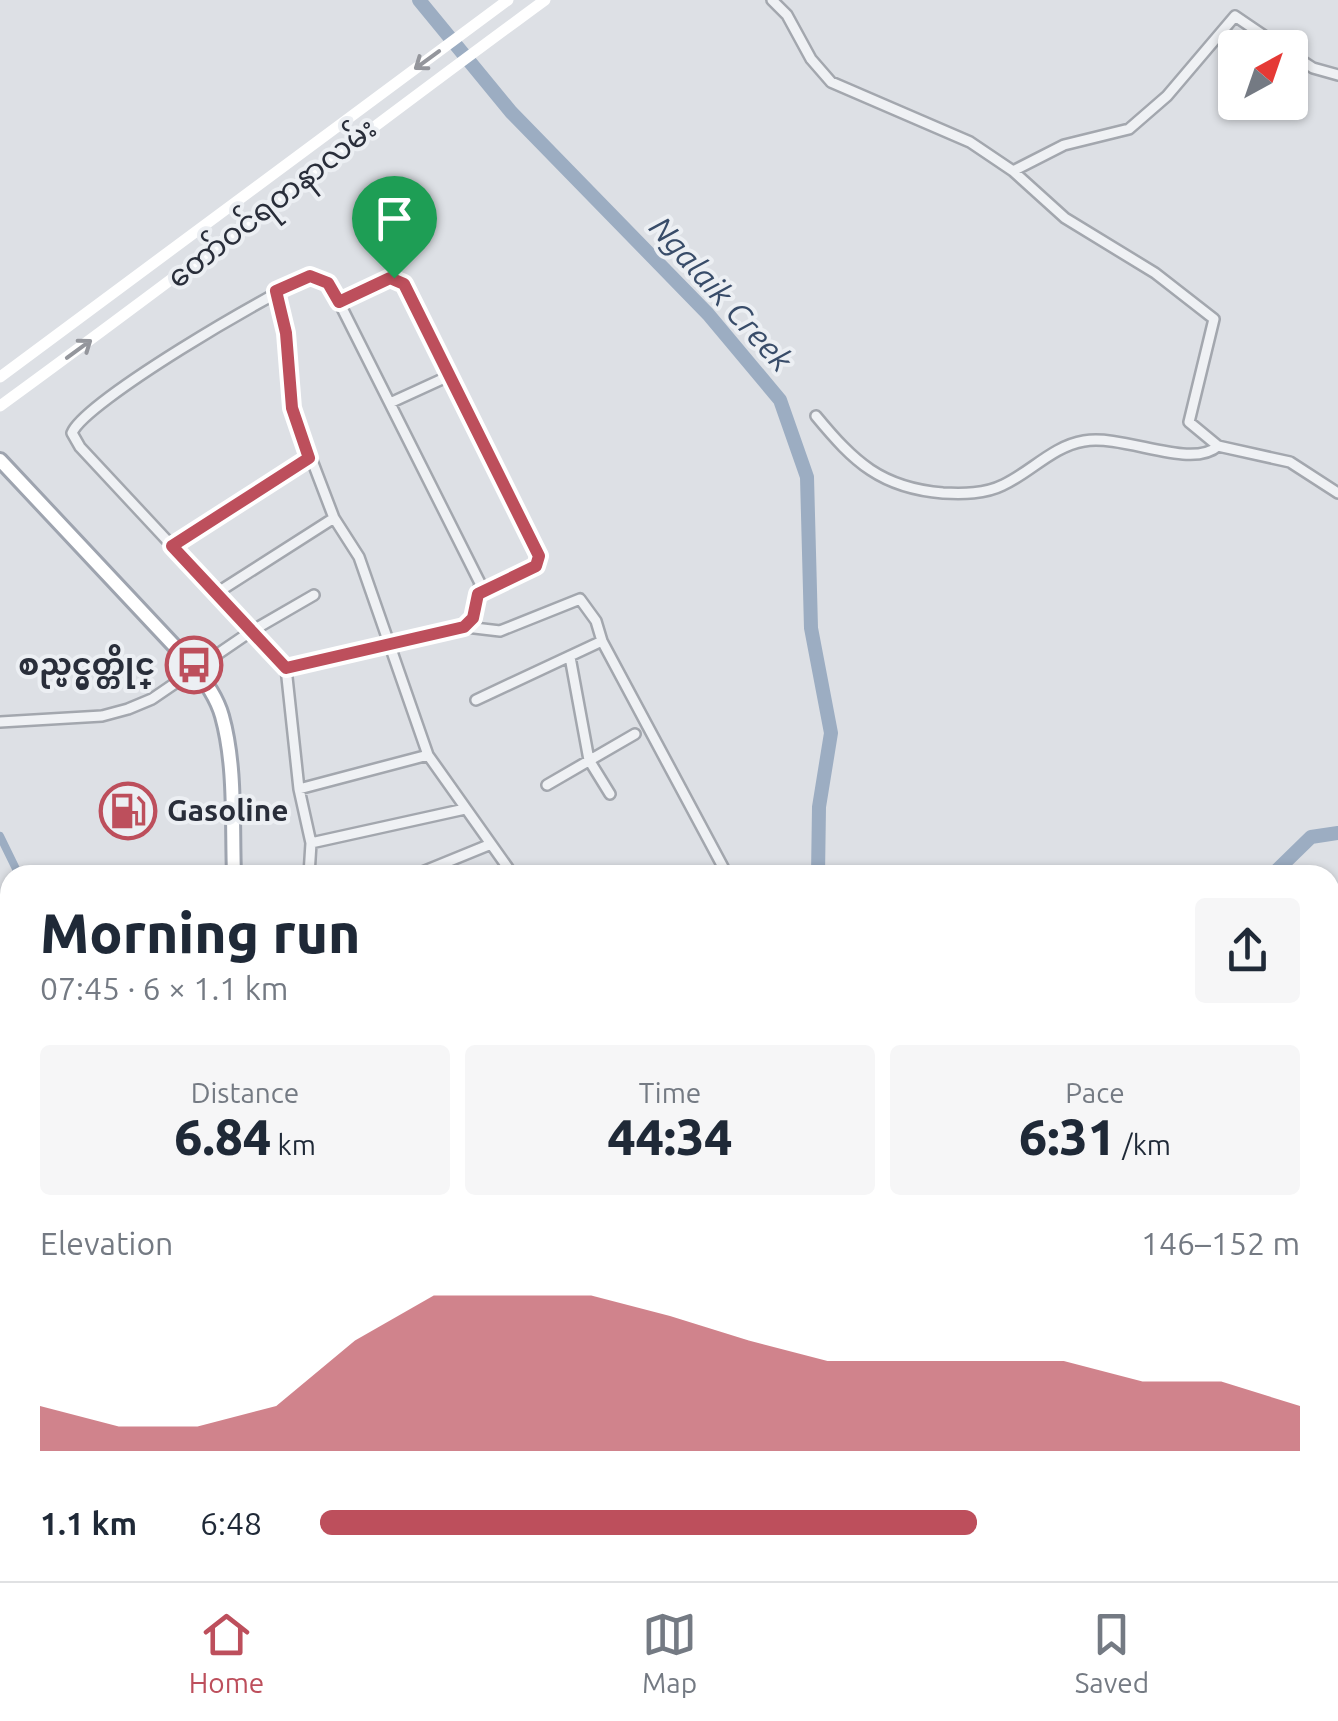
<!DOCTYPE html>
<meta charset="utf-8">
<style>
body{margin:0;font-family:Ubuntu,"Noto Sans Myanmar",sans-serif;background:#f6f6f7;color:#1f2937;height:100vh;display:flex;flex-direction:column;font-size:38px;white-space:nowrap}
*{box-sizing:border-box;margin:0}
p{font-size:32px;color:#747a83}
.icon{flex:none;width:55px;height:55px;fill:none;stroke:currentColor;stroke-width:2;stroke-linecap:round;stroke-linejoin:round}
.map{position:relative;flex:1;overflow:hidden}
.panel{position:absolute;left:0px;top:865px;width:1340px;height:718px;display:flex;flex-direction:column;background:#fff;border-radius:30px 30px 0 0;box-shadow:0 2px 8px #0004}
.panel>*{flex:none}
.needle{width:65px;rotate:40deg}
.tools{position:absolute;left:1218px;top:30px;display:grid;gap:20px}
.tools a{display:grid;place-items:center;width:90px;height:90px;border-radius:10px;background:#fff;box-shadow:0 2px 8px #0004;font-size:50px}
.pin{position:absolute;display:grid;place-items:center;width:85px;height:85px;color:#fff;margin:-102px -42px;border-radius:50% 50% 50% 0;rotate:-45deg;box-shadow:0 0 10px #0007}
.pin .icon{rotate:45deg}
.round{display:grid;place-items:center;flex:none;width:105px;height:105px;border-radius:10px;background:#f6f6f7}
.head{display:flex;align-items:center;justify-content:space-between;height:170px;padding:0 40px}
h1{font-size:55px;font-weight:800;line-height:75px}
.figures{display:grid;grid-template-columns:repeat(3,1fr);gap:15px;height:170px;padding:10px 40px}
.figures div{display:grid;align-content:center;border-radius:10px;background:#f6f6f7;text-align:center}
.figures b{font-size:50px;font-weight:800}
.figures small{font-size:28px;font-weight:400}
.figures p{font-size:28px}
.chart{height:280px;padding:20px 40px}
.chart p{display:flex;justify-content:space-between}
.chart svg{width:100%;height:180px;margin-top:10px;fill:#bd4f5c;opacity:.7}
ul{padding:0 40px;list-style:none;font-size:32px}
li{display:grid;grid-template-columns:160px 120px 1fr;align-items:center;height:75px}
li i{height:25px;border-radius:12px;background:#bd4f5c}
.menu{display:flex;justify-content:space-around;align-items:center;height:140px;border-top:2px solid #e0e1e3;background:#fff;font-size:28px;color:#747a83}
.menu a{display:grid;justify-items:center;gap:5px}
.menu .on{color:#bd4f5c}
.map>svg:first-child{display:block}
</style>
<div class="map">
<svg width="1338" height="1581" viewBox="0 0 1338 1581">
<rect width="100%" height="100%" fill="#dde0e5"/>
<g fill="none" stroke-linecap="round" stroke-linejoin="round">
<path stroke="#9cadc2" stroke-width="8" d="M0 836 19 875
M0 1050 10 1044
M628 1572 643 1581
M430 1581 435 1572"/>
<path stroke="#9cadc2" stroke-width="14" d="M419 0 511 112 708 314 780 400 807 477 811 628 831 733 819 807 818 875
M1272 875 1311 837 1338 833"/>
<g stroke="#a3a7ae" stroke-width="14">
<path id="street" d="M772 0 787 15 811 59 831 82 970 142 1013 171 1065 218 1155 273 1214 319 1189 422 1218 446
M1290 53 1313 68 1338 75
M1013 171 1064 145 1129 129 1167 96 1235 16 1282 48
M276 291 286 333 292 408 334 518 359 557 428 755 513 875
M339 302 390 278 404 284 538 551 535 566 478 594
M390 403 449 376
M816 416C854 462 881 488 943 493 963 494 985 494 1003 485 1031 472 1053 446 1084 441 1125 434 1191 470 1218 446L1290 462 1338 493
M172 546 309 458
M215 594 334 518
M466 627 500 631 580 599 596 621 602 641 723 867 715 875
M570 657 589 760 610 794
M286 668 463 627 473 618 480 583 339 302 327 283 310 277C271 292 84 402 72 433L80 447 286 668 299 789 311 843 309 875
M476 700 602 641
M0 722 102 716 128 709 152 699 250 632 314 595
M547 785 635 734
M299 789 428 755
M311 843 465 809
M415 875 491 844
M0 947 10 965
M1330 958 1338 954
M0 1012 10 1006
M1330 1081 1338 1071
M1330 1131 1338 1122
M1330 1145 1338 1150
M0 1155 10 1149
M1330 1191H1338
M1330 1336 1338 1323
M0 1364 10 1372
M0 1497 10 1484
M554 1572 569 1581
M978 1572 997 1581
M1225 1572 1304 1581
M274 1581 280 1572
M407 1581 411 1572
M417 1581 421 1572
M440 1581 445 1572
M464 1581 469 1572
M741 1581 747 1572
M1178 1581 1180 1572"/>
</g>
<g stroke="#9ea4af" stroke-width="18">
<path id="primary" d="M0 460 195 668C206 683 217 698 222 716 236 766 232 824 234 875
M795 1572 810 1581"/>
</g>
<use href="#street" stroke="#eff1f4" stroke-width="9"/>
<path stroke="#fff" stroke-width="11" d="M0 377 508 0
M0 406C183 273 362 134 545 0"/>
<use href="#primary" stroke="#fff" stroke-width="12"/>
</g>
<defs><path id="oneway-shaft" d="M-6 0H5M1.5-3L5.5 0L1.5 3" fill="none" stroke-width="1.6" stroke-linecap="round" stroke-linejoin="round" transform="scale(2.5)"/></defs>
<g stroke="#94969c">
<use href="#oneway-shaft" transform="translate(427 60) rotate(144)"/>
<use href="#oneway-shaft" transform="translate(79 349) rotate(-36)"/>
</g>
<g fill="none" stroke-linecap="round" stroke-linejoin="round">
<g stroke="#fff" stroke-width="20">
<path id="route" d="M310 276 328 283 339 302 390 278 404 284 539 556 536 566 478 594 473 618 464 627 286 668 172 546 309 458 292 408 286 333 276 291Z"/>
</g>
<use href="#route" stroke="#bd4f5c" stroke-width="12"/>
</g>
<defs>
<g id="bus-ring" transform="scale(2.875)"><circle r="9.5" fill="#eceff3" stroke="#bd4f5c" stroke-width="1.5"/><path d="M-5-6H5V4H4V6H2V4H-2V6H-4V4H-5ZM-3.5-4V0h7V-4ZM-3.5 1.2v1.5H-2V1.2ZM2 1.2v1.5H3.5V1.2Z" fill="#bd4f5c"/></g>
<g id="fuel-ring" transform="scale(2.875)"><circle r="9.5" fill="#eceff3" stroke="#bd4f5c" stroke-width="1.5"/><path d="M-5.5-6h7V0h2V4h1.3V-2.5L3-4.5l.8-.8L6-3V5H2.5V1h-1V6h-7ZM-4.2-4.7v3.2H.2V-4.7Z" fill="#bd4f5c"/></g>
</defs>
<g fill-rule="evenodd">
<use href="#bus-ring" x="194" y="665"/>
<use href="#fuel-ring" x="128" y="811"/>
</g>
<g text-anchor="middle" stroke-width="8" stroke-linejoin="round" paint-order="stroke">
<g font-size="30" fill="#292e3a" stroke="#eceff3">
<text transform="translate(272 203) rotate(-38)" y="10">တော်ဝင်ရတနာလမ်း</text>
</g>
<g font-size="30" font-weight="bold" fill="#292e3a" stroke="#eceff3" text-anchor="end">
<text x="155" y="675">စည္ပင္မွတ္တိုင္</text>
<text x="167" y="821" text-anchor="start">Gasoline</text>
</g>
<g font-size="32" font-style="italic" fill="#384c69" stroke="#eceff3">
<text transform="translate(721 294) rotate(48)" y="11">Ngalaik Creek</text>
</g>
</g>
</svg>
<div class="tools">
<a><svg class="needle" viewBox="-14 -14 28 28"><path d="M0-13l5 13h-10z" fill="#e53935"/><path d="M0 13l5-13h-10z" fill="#747a83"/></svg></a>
</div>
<div class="pin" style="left:394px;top:278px;background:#1e9e55"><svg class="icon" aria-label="arrive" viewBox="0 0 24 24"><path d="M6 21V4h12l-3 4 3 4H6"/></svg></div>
<section class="panel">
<div class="head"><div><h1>Morning run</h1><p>07:45 · 6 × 1.1 km</p></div><a class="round"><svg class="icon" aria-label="share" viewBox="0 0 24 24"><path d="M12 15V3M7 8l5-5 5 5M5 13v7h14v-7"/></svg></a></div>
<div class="figures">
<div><p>Distance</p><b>6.84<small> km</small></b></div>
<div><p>Time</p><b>44:34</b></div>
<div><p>Pace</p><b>6:31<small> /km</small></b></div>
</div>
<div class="chart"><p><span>Elevation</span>146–152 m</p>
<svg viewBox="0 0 160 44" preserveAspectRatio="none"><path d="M0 44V33L10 38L20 38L30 33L40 17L50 6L60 6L70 6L80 11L90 17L100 22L110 22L120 22L130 22L140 27L150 27L160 33V44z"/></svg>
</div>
<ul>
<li><b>1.1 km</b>6:48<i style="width:67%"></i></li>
</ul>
</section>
</div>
<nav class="menu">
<a class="on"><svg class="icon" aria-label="home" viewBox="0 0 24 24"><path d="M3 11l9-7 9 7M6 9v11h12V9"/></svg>Home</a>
<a><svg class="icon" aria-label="map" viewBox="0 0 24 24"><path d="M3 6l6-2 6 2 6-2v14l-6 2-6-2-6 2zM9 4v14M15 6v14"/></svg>Map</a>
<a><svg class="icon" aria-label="saved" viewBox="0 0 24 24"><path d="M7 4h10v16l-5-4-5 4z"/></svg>Saved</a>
</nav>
